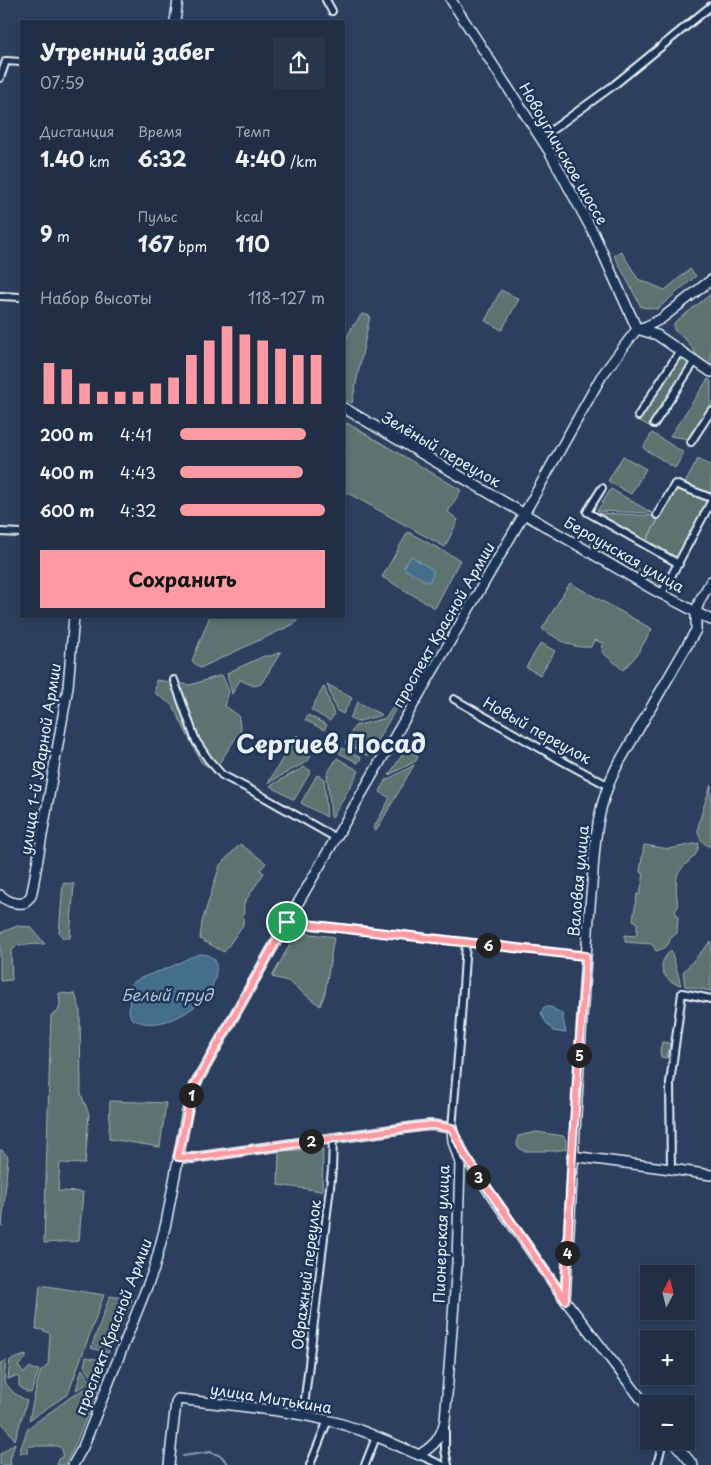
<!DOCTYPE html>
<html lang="ru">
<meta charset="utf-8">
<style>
body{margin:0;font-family:"Playpen Sans",sans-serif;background:#29374d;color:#f1f3f6;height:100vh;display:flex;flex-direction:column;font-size:19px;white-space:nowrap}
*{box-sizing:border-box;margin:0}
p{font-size:16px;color:#a2a9b3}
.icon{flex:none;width:28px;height:28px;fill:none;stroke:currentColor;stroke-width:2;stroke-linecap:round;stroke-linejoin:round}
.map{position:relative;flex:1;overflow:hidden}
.side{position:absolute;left:20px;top:20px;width:325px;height:598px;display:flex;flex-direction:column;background:#212f46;border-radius:0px;box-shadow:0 2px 8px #0003,0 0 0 1px #3e4a5f}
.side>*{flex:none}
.needle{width:32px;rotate:7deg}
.fabs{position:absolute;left:640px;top:1265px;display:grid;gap:10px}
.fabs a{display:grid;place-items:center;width:55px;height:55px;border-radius:0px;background:#212f46;box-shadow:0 2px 8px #0003,0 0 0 1px #3e4a5f;font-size:25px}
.pin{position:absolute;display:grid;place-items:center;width:42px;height:42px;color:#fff;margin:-21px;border:2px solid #fff;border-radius:50%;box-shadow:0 1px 5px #0007}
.km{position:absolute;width:25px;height:25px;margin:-12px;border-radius:50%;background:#222;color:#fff;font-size:14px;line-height:25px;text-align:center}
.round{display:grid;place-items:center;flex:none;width:52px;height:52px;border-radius:0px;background:#29374d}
.head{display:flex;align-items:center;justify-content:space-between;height:85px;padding:0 20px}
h1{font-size:22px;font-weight:700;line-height:38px}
.metrics{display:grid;grid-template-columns:repeat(3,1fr);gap:8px;height:85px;padding:5px 20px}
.metrics div{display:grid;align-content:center}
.metrics b{font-size:21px;font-weight:700}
.metrics small{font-size:14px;font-weight:400}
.metrics p{font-size:14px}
.chart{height:140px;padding:10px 20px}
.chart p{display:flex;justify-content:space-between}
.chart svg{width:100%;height:90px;margin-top:5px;stroke:#ff9aa2;stroke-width:6}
.action{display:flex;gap:10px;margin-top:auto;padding:10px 20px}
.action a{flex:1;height:58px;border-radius:0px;background:#ff9aa2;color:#111;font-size:20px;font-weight:700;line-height:58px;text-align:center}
ul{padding:0 20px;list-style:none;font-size:16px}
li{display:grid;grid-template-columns:80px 60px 1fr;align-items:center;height:38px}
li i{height:12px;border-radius:6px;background:#ff9aa2}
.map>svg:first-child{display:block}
</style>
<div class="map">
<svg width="711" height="1465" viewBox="0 0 711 1465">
<rect width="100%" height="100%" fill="#2c3f5e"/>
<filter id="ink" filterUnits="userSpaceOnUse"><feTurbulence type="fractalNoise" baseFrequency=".02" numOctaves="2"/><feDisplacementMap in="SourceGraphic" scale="10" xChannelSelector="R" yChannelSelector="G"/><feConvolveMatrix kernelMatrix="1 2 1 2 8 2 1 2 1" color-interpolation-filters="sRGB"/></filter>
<g filter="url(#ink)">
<path fill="#5b736f" stroke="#a2b2b4" d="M621 251 638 279 665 290 690 269 696 276 657 309 641 307 614 255Z
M501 290 519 299 502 330 485 321Z
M711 294V368L696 354 688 342 674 330V323Z
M362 314 370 316 352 403 344 399V343L353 325 355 324Z
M679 355 691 362 651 427 638 420Z
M708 379 711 381V406L689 439 670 436Z
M347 423 461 490 448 512 458 520 445 547 344 491V429Z
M652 433 684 453 675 468 643 448Z
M623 456 646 469 631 494 608 481Z
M698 459 711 466V491L709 494 684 485Z
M677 487 711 499 678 558 647 540Z
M611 489 652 513 597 511Z
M597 513 660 516 646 540Z
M408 532 460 560 435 608 382 577Z
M592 542 613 554 609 560 588 548Z
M616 556 664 583 661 589 613 562Z
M570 583 652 629 637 655 623 670 602 652 603 643 594 640 591 647C571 649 558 639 542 629Z
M209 616H301L294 624 200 668 192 661 208 621Z
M541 643 555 651 540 675 526 667Z
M281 652 261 684 254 686 240 680 232 694 227 673 264 656H270Z
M222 675 229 691 225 706 238 715 241 730 214 771 201 762 181 722 172 705 155 693 156 680 190 685Z
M327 684 352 698 343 714 336 710Z
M324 686 334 715 330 721 311 710Z
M358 702 382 715 356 722 350 718Z
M394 705 397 707 368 756 345 743 355 726 386 718Z
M308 715 327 725 324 730 305 720Z
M297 735 315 746 313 751 294 740Z
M291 744 311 756 308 761 268 783Z
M342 748 361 758 358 763 339 753Z
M406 749 418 756 416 761 389 775Z
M337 758 359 771 332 818 331 816 327 774Z
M414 765 376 831 373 829 390 798 380 792 385 781Z
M304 767 311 771 294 800 270 786Z
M317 775 324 779 327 817 301 803Z
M711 785V847C704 845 700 840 698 832 697 824 708 794 711 785Z
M699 843C698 859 687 860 679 872 674 880 677 897 678 907L675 911 678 917 677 933 670 939C669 947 663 949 656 951L652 944 625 942V935L635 936 637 934V922L633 920 637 894H640L644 874 640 872 644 845 669 849Z
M240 844 266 863 260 870 264 873 244 903 243 925 224 952 200 939 202 922 220 865Z
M63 883 74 884 70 938H63L59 933Z
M17 926 31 927 45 944 18 945 11 951 12 980 0 981V933Z
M304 933 334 937 325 993 320 1006 288 981 272 977 295 935Z
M711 941V991L685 986 683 972Z
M671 950 681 985C669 983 659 974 663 961 665 957 668 953 671 950Z
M59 993 75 994 80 1009 81 1094 89 1114 85 1164 60 1163 58 1191 83 1192 79 1241 44 1243 51 1015 58 1012 60 1004Z
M662 1042 670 1043 667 1058 661 1057 660 1051Z
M110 1101 166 1103 160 1147 109 1139Z
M537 1132 563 1136 566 1140V1149L555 1151H523L517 1146 518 1136Z
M323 1149 322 1191 278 1185 279 1151Z
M0 1150H2L8 1157 2 1227 0 1223Z
M40 1285 104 1295 68 1394 29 1420 37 1383 41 1371 48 1365 50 1334 43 1330 36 1329Z
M110 1296 132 1300 108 1353 91 1348Z
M26 1355V1358L18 1366 24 1373 30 1367 33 1369 39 1370 31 1393 27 1392 19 1386V1378L16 1376 8 1379 10 1360Z
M86 1357 100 1360 93 1378 84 1366Z
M6 1361 4 1382 14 1393 27 1401 15 1440 0 1420V1363Z
M82 1369 91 1382 76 1390Z
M93 1385 98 1389 76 1443 65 1465H57L58 1459 62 1457C63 1451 63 1448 57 1446H28V1453H19L28 1428 75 1394Z
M15 1443 10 1460 11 1465H0V1454Z"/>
<path fill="#446d8c" stroke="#86a2b7" d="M411 556 433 570V574L429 582 426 581 405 569 404 567Z
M201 954 208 955 215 960C226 999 161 1038 131 1018L129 1011 131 984C141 976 156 973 168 968 179 964 189 956 201 954Z
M544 1007H551L562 1014 566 1033 553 1031 545 1021 541 1013Z"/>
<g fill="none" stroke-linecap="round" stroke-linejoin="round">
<path stroke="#86a2b7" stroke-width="2" d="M183 1456 210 1452 221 1456 229 1465"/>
<g stroke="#e8f1f8" stroke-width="10">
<path id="street" d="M326 0 332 11
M0 78 6 61 21 62
M541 138 614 85 711 6
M0 296 21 297
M638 416 680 351
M654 424 695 361
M691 442 711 411
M602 488 587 512 679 564
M657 515 675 484 711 498
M0 532 21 533
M662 593 711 502
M174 680 196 741 208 759 222 775 262 796 336 838
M454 699 559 759 607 785
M287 922 586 956
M452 1128 460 1032 466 943
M671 1169 670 1083 682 993 711 999
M303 1415 332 1170 333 1138
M445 1427V1450L448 1465
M419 1455 442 1465
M310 1465 328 1420
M365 1465 376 1437
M657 1465 663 1441"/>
</g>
<g stroke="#e8f1f8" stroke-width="12">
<path id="secondary" d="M451 0 549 151 594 234 637 329
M175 21 178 0
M637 329 657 335 711 372
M344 408 654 590 711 620
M0 895C8 902 14 904 24 903L31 896 33 887 68 687 74 616
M458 1141 464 1155 476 1173 565 1300 649 1409
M572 1156 671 1169 711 1175
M178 1157 192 1158 421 1126 432 1125 452 1128
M565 1300C571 1191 578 1081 585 972 587 943 589 914 592 885 595 842 596 808 616 768L696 630V611L700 600 711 581
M673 1441 693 1465
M73 1465 83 1447 154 1269 166 1223 187 1112 195 1085 287 922 524 514 601 377 637 329 647 326 661 319 711 280
M169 1465 176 1402 178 1399C226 1405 279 1409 326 1420 358 1427 389 1442 419 1455 435 1445 440 1439 445 1421L457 1264 459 1197 460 1163 453 1141 452 1128"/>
</g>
<use href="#street" stroke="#1d3557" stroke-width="6"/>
<use href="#secondary" stroke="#1d3557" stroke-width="9"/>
</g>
</g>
<g fill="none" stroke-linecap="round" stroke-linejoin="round" filter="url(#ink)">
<g stroke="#fff" stroke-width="10">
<path id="route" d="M287 922 586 956 572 1153 565 1300 464 1154 452 1128 432 1125 421 1126 192 1158 178 1157 191 1096 195 1085Z"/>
</g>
<use href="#route" stroke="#ff9aa2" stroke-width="6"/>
</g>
<g text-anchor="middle" stroke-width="5" stroke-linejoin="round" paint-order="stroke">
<g font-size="15" fill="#e8f1f8" stroke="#1d3557">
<text transform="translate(563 154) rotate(60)" y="5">Новоугличское шоссе</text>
<text transform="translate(441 450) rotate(30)" y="5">Зелёный переулок</text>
<text transform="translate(624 555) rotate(30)" y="5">Бероунская улица</text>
<text transform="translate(444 625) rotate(-60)" y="5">проспект Красной Армии</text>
<text transform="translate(537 731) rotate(29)" y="5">Новый переулок</text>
<text transform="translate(41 759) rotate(-81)" y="5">улица 1-й Ударной Армии</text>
<text transform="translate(579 881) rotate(-85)" y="5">Валовая улица</text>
<text transform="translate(442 1234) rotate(-88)" y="5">Пионерская улица</text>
<text transform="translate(307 1275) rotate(-83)" y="5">Овражный переулок</text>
<text transform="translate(114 1327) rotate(-69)" y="5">проспект Красной Армии</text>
<text transform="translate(271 1399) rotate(9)" y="5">улица Митькина</text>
</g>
<g font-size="16" font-style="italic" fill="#afc3d2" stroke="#1d3557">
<text x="167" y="1001">Белый пруд</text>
</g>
<g font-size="25" font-weight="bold" fill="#e8f1f8" stroke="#1d3557">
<text x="331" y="753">Сергиев Посад</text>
</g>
</g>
</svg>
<div class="fabs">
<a><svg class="needle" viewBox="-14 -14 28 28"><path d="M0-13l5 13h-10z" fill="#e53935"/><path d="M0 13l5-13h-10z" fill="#a2a9b3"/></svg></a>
<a>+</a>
<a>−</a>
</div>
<div class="pin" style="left:287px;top:922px;background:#1e9e55"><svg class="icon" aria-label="arrive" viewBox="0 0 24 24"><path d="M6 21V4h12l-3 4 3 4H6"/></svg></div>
<b class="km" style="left:191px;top:1095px">1</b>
<b class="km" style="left:311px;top:1141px">2</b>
<b class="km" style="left:478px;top:1177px">3</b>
<b class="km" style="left:567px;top:1253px">4</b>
<b class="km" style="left:579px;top:1055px">5</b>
<b class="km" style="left:488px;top:945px">6</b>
<section class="side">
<div class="head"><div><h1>Утренний забег</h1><p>07:59</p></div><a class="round"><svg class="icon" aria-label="share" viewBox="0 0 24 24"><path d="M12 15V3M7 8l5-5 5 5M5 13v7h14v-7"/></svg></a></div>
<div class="metrics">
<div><p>Дистанция</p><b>1.40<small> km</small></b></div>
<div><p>Время</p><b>6:32</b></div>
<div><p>Темп</p><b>4:40<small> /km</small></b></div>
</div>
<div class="metrics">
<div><b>9<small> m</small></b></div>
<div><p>Пульс</p><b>167<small> bpm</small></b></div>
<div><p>kcal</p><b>110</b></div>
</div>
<div class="chart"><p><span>Набор высоты</span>118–127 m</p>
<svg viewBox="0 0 160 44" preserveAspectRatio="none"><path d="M5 44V24M15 44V27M25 44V34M35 44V38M45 44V38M55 44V38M65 44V34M75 44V31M85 44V20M95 44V13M105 44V6M115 44V10M125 44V13M135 44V17M145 44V20M155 44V20"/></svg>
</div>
<ul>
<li><b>200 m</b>4:41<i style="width:87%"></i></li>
<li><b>400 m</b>4:43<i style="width:85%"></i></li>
<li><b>600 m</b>4:32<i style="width:100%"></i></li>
</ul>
<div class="action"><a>Сохранить</a></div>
</section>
</div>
